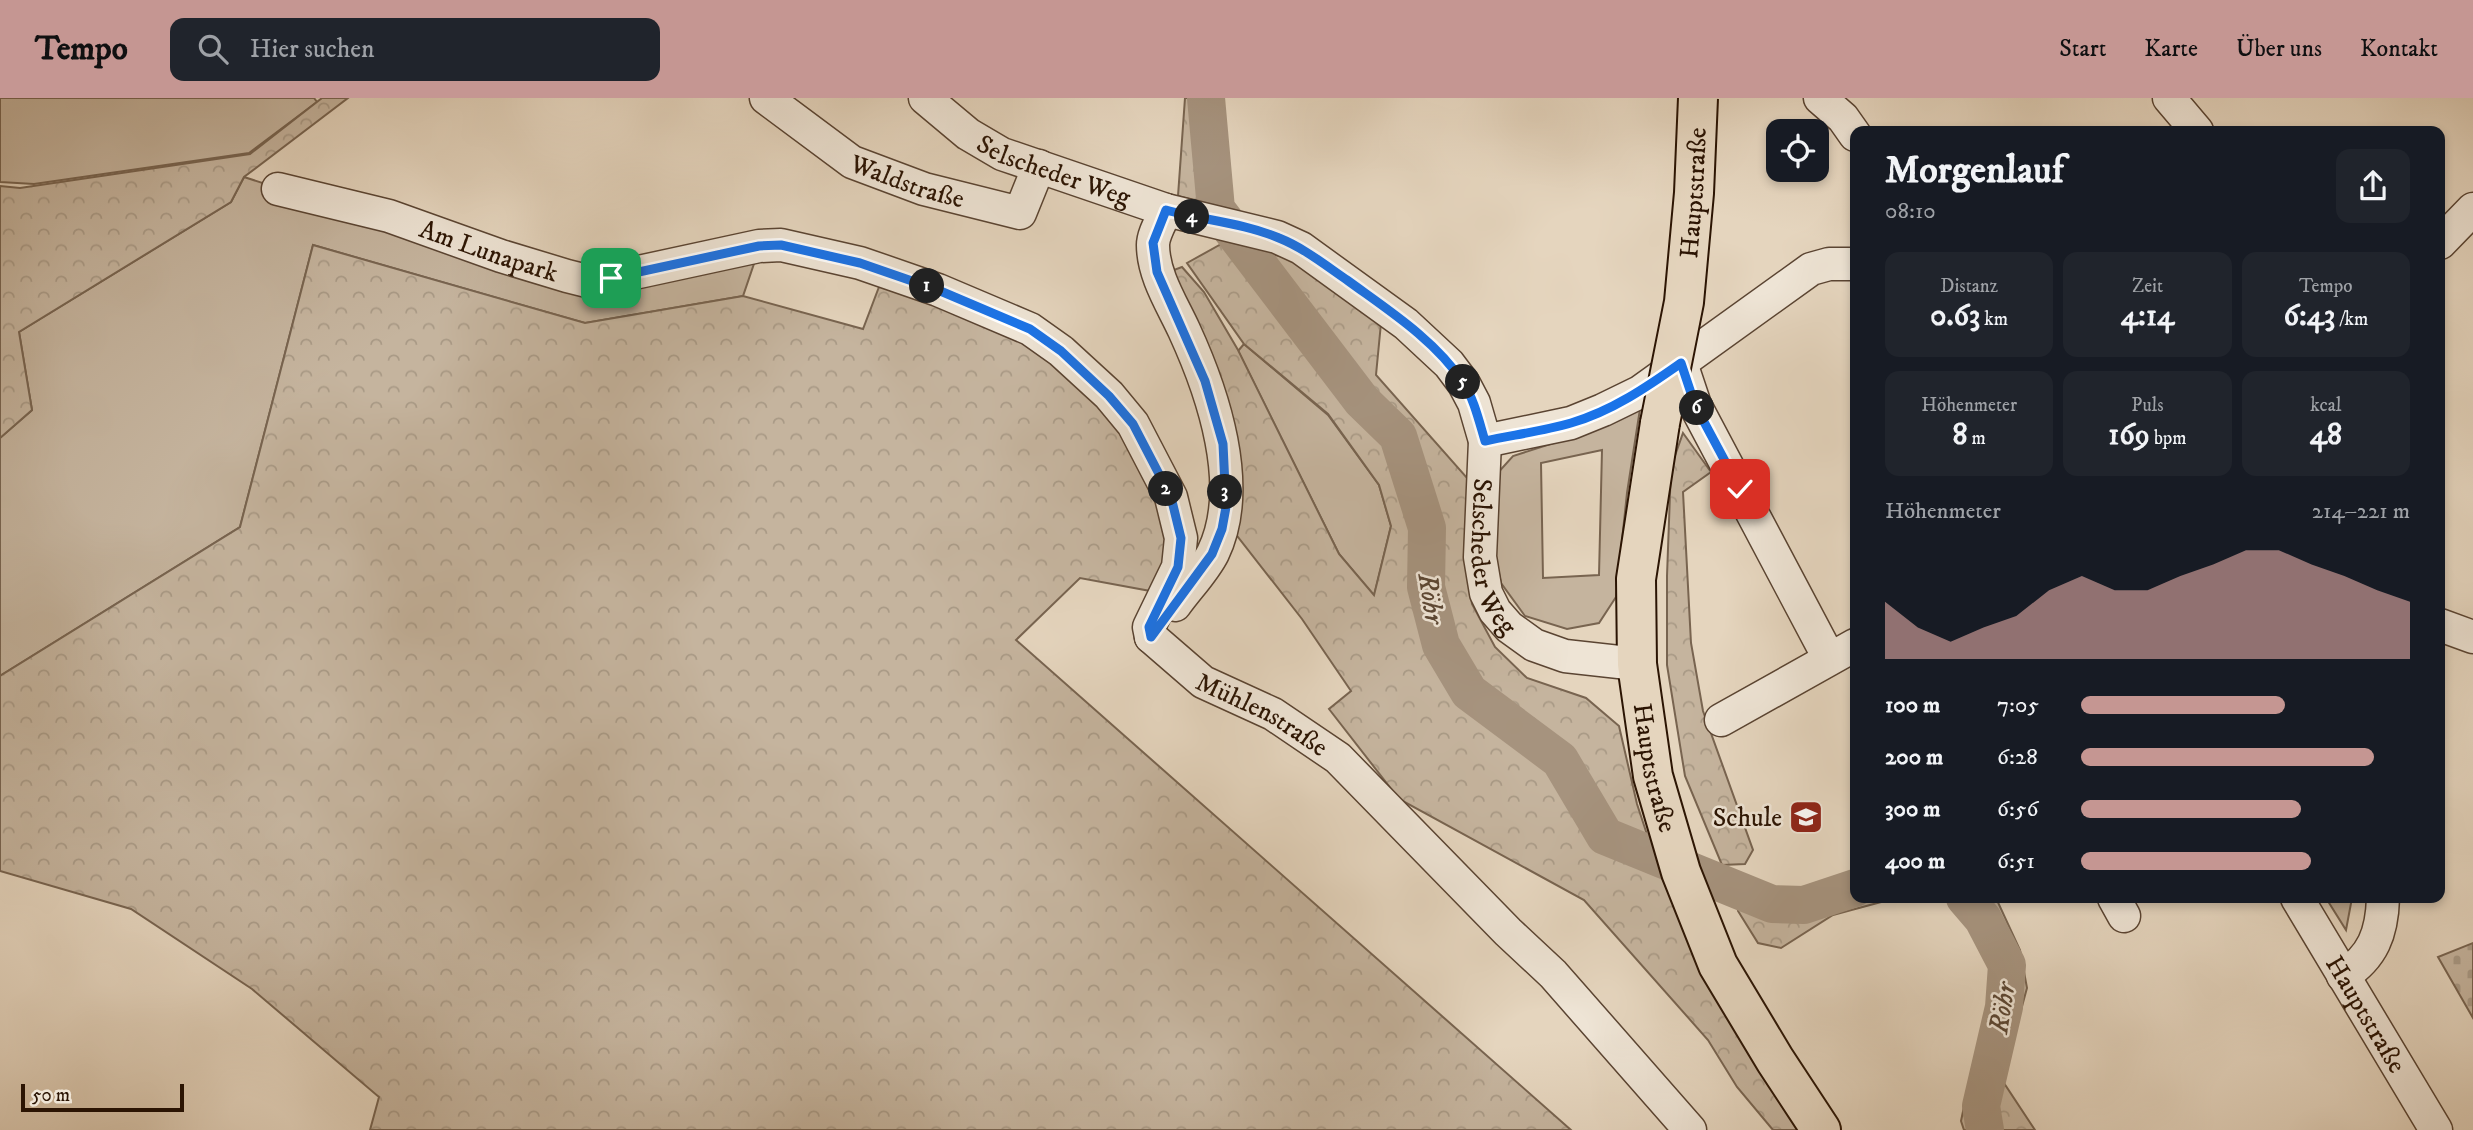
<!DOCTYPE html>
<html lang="de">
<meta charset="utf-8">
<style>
body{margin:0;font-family:"IM FELL DW Pica",serif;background:#20242c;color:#f1f3f6;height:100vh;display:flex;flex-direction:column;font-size:26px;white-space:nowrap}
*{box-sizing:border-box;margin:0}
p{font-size:23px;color:#9ea1a6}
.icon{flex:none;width:38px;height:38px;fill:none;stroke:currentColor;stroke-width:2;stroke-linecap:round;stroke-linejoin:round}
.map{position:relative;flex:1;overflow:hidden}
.drawer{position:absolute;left:1850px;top:28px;width:595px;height:777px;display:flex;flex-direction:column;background:#171b24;border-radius:14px;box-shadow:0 4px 10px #0003}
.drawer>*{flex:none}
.buttons{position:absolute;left:1766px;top:21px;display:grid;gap:14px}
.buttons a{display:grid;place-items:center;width:63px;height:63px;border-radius:14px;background:#171b24;box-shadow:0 4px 10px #0003;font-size:35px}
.scale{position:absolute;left:21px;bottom:18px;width:163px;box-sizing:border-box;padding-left:7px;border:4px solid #2b1403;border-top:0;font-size:19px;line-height:24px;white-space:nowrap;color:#2b1403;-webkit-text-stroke:5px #eee4d5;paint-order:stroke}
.pin{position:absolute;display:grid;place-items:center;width:60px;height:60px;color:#fff;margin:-30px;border-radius:14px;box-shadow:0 4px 10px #0006}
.km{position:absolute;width:35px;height:35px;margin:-18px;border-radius:50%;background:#222;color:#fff;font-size:19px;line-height:35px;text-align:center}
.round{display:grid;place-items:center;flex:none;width:74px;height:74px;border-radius:14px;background:#20242c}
.overview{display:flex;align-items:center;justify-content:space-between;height:119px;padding:0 35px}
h1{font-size:38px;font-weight:800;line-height:52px}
.metrics{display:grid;grid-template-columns:repeat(3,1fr);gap:10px;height:119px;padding:7px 35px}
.metrics div{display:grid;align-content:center;border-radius:14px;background:#20242c;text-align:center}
.metrics b{font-size:30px;font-weight:800}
.metrics small{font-size:19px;font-weight:400}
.metrics p{font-size:19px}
.chart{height:196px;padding:14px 35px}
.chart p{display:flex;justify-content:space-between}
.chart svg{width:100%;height:126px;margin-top:7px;fill:#c59692;opacity:.7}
ul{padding:0 35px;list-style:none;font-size:23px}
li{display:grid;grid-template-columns:112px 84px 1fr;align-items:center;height:52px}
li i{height:18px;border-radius:9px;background:#c59692}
header{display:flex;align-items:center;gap:42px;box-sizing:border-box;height:98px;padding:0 35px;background:#c59692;color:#111}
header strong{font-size:33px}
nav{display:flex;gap:38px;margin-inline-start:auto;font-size:24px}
.search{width:490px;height:63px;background:#20242c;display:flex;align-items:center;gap:18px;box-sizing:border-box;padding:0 24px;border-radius:14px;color:#9ea1a6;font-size:26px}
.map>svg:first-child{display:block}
</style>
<header>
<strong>Tempo</strong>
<div class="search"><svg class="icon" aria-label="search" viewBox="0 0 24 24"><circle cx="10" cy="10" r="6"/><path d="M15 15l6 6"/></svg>Hier suchen</div>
<nav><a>Start</a><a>Karte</a><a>Über uns</a><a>Kontakt</a></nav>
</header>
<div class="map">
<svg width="2473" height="1032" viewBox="0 0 2473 1032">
<defs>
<pattern id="forest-crowns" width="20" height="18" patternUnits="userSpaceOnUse" patternTransform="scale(1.75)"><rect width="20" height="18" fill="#c5b49e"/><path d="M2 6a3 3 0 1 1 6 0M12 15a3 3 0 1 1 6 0" fill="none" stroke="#a99a86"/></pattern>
<pattern id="cemetery-stones" width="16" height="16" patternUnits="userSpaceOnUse" patternTransform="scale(1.75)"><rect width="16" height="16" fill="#c5b49e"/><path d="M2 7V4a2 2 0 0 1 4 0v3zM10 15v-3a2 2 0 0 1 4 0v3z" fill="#a99a86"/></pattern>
<pattern id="park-tufts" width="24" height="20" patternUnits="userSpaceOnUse" patternTransform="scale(1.75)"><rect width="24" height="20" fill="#c5b49e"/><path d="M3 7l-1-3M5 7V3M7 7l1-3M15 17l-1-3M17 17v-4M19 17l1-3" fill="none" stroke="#a99a86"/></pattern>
</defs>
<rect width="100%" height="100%" fill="#e5d5be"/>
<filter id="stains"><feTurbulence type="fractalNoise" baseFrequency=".00286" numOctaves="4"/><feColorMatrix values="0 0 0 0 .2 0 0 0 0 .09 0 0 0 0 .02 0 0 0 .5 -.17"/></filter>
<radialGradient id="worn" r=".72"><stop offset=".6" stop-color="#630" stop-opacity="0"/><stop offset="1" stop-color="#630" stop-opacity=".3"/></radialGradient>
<path fill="#c5b49e" stroke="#786450" stroke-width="2" fill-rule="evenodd" d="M0 0H314L317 4 249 55 34 86 0 84Z
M244 79 582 188 758 154 743 198 585 225 313 147 240 429 0 578V340L32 312 19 234 231 104Z
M1244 246 1328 317 1379 387 1391 428 1374 498 1339 456 1238 253Z
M1640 311 1627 395 1616 499 1599 525 1567 531 1525 518 1501 485 1491 438 1495 378 1513 358 1585 335ZM1602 352 1599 477 1543 480 1541 365Z"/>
<path fill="url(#forest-crowns)" stroke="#786450" stroke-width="2" d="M322 0H348L244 79 231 104 19 234 32 312 0 340V88L20 90 250 56Z
M1185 0H1208L1226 111 1178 98Z
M1223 145 1288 160 1381 225 1376 277 1468 381 1464 458 1472 506 1495 549 1527 580 1586 600 1619 628 1637 706 1660 776 1707 877 1803 1032H1773L1737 989 1708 942 1584 802 1399 701 1329 611 1351 593 1302 521 1231 430 1163 176 1182 169 1204 194 1238 252 1339 456 1374 497 1391 428 1379 387 1328 316 1244 246 1187 165Z
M313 147 585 225 743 198 863 231 882 181 1019 234 1130 331 1166 408 1169 462 1156 494 1080 480 1016 542 1571 1032H370L379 999 252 891 131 811 0 773V578L240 429Z
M1683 335 1711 374 1683 394 1691 545 1703 613 1753 752 1745 766 1722 767 1685 678 1667 567V478L1671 369Z
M1855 791V800H1896L1833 817 1781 850 1758 845 1738 813 1737 800 1776 812 1806 814Z
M1939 800H1996L2020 852 2027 890 2002 982 2035 1032H1964L1961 1023 1972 970 1992 891 1987 848 1963 810Z"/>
<path fill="url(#cemetery-stones)" stroke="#786450" stroke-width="2" d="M2473 845V920L2438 859Z"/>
<path fill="url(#park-tufts)" stroke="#786450" stroke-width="2" d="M2326 800H2352L2346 832Z"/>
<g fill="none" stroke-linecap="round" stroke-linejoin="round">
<path stroke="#a6937e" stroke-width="38" d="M1206 0 1216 111 1362 303 1398 338 1427 430 1426 489 1441 547 1469 594 1560 662 1605 738 1772 806 1804 807 1855 790
M1965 800 1983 821 2007 867 2004 909 1981 1008 1985 1032"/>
<g stroke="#5a4432" stroke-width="35">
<g id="minor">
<path id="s1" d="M766 0 852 64 924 91 1020 115 1039 68"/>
<path id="s2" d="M925 0 968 36 1002 56 1166 112 1277 139 1301 150 1406 226 1449 266 1464 286 1474 305 1485 343 1480 459 1486 495 1495 513 1509 529 1534 547 1565 558 1637 566"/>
<path d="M1820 0 1843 20 1855 37"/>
<path d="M2169 0 2197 33"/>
<path id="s3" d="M278 91 389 118 501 158 567 178 587 183 611 180 759 148 781 147 860 165 938 192 1030 231 1061 253 1109 297 1133 326 1171 399 1181 440 1178 469 1149 529 1151 539"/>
<path d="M1166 112C1162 122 1153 136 1153 147 1153 177 1172 206 1184 232 1213 295 1245 389 1213 455 1204 473 1187 490 1175 507"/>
<path d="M2440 145 2473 111"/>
<path d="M1681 265 1695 307 1829 560"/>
<path d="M1485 343 1571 325 1603 312 1640 294 1811 171 1829 166H1855"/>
<path d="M2440 527 2473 539"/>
<path id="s4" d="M1151 539 1203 584 1273 616 1338 660 1508 834 1553 876 1690 1032"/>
<path d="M1721 622 1855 547"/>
<path d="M2114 800 2124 818"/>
<path id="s5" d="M2297 800 2436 1032"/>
<path d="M2343 878C2373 859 2382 835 2383 800"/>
</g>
</g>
<g stroke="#2b1403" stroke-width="42">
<g id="major">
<path id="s6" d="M1660 325 1636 481 1637 566 1653 678 1681 774 1718 867 1775 962 1821 1032"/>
</g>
</g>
<use href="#minor" stroke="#eee4d5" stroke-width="32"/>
<use href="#major" stroke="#e5d5be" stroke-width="38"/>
<g stroke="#2b1403" stroke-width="42" stroke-linecap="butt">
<g id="major-bridge">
<path id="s7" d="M1660 325 1684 204 1694 95 1698 0"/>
</g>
</g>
<use href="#major-bridge" stroke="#e5d5be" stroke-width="38"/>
</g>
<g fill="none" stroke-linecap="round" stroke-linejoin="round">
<g stroke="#fff" stroke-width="14">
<path id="route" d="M611 180 759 148 781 147 860 165 938 192 1030 231 1061 253 1109 298 1133 326 1171 399 1181 440 1178 469 1149 529 1151 539 1212 456 1222 431 1226 409 1223 346 1205 283 1157 174 1153 145 1166 112C1203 122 1244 125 1279 140 1304 150 1325 167 1347 182 1388 212 1434 241 1463 284 1474 301 1479 323 1485 343 1513 337 1543 333 1571 325 1612 313 1647 289 1681 265L1695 307 1740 391"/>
</g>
<use href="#route" stroke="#1a73e8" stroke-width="9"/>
</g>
<defs>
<g id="school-square" transform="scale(1.75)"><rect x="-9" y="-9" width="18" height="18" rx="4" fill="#8f2418" stroke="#eee4d5"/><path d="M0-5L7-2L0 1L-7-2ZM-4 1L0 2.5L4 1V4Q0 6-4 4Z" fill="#fff"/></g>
</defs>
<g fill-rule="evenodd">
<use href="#school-square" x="1806" y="719"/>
</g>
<g text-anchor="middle" stroke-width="5" stroke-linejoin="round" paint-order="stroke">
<g font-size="26" fill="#2b1403" stroke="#eee4d5">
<text dy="9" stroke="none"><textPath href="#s2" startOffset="150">Selscheder Weg</textPath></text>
<text dy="9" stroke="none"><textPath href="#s1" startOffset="166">Waldstraße</textPath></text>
<text dy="9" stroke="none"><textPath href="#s7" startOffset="233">Hauptstraße</textPath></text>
<text dy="9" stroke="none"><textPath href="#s3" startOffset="220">Am Lunapark</textPath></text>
<text dy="9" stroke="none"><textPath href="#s2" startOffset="802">Selscheder Weg</textPath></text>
<text dy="9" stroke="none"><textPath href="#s4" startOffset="136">Mühlenstraße</textPath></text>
<text dy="9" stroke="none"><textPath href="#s6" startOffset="348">Hauptstraße</textPath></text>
<text dy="9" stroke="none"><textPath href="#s5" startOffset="135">Hauptstraße</textPath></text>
</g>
<g font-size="26" fill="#2b1403" stroke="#eee4d5" text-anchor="end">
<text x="1782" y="728">Schule</text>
</g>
<g font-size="28" font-style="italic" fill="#5c4734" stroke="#eee4d5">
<text transform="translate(1432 500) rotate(81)" y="10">Röhr</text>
<text transform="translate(2001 910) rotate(-81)" y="10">Röhr</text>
</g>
</g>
<rect width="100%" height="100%" filter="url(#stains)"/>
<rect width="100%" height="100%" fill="url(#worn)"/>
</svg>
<div class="buttons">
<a><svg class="icon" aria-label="locate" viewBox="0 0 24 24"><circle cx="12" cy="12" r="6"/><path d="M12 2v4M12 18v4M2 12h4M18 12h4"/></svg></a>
</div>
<div class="scale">50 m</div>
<div class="pin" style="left:611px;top:180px;background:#1e9e55"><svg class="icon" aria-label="arrive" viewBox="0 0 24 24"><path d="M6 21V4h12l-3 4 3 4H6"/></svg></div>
<div class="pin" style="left:1740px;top:391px;background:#d93025"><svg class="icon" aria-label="check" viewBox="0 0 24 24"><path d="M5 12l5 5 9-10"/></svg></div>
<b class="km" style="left:927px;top:188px">1</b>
<b class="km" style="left:1166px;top:391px">2</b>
<b class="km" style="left:1225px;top:394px">3</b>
<b class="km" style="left:1192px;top:119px">4</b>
<b class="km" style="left:1463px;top:284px">5</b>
<b class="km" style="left:1697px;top:310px">6</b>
<section class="drawer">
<div class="overview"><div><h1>Morgenlauf</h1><p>08:10</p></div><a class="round"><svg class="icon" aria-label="share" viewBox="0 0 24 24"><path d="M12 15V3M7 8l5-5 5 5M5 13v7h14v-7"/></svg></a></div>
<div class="metrics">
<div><p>Distanz</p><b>0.63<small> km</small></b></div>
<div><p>Zeit</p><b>4:14</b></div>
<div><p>Tempo</p><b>6:43<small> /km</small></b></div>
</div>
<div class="metrics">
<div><p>Höhenmeter</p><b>8<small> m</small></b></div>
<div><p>Puls</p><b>169<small> bpm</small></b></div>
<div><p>kcal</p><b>48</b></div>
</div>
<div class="chart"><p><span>Höhenmeter</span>214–221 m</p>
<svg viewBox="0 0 160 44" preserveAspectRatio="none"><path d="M0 44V24L10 33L20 38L30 33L40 29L50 20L60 15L70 20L80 20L90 15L100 11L110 6L120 6L130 11L140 15L150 20L160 24V44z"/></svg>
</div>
<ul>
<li><b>100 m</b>7:05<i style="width:62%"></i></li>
<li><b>200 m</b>6:28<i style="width:89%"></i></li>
<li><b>300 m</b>6:56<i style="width:67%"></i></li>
<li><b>400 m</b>6:51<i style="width:70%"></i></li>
</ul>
</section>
</div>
